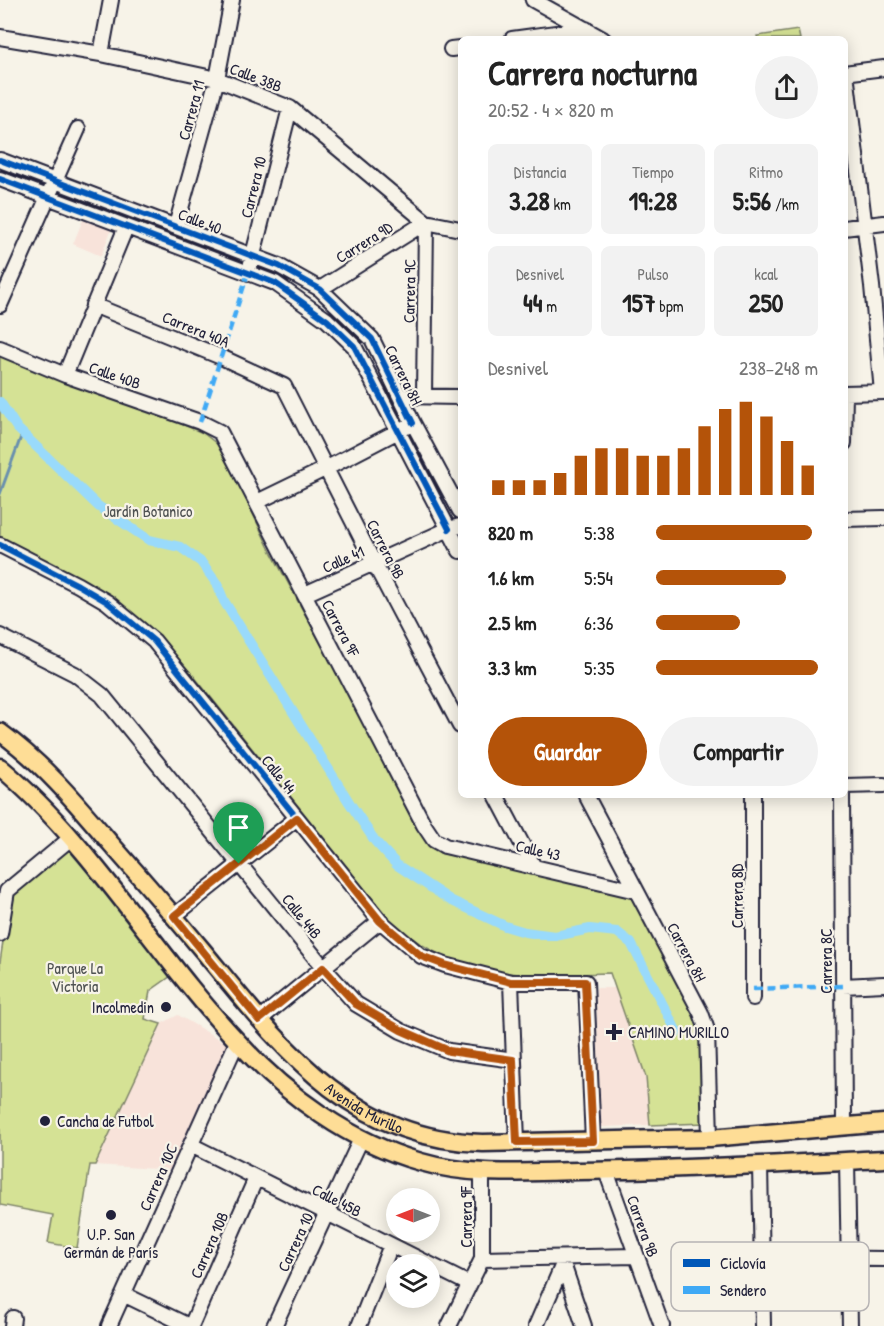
<!DOCTYPE html>
<html lang="es">
<meta charset="utf-8">
<style>
body{margin:0;font-family:"Patrick Hand",sans-serif;background:#f2f2f2;color:#222;height:100vh;display:flex;flex-direction:column;font-size:22px;white-space:nowrap}
*{box-sizing:border-box;margin:0}
p{font-size:20px;color:#767676}
.icon{flex:none;width:33px;height:33px;fill:none;stroke:currentColor;stroke-width:2;stroke-linecap:round;stroke-linejoin:round}
.map{position:relative;flex:1;overflow:hidden}
.side{position:absolute;left:458px;top:36px;width:390px;height:762px;display:flex;flex-direction:column;background:#fff;border-radius:9px;box-shadow:0 3px 15px #0003}
.side>*{flex:none}
.needle{width:39px;rotate:270deg}
.tools{position:absolute;left:386px;top:1188px;display:grid;gap:12px}
.tools a{display:grid;place-items:center;width:54px;height:54px;border-radius:50%;background:#fff;box-shadow:0 3px 15px #0003;font-size:30px}
.pin{position:absolute;display:grid;place-items:center;width:51px;height:51px;color:#fff;margin:-62px -26px;border-radius:50% 50% 50% 0;rotate:-45deg;box-shadow:0 0 6px #0007}
.pin .icon{rotate:45deg}
.round{display:grid;place-items:center;flex:none;width:63px;height:63px;border-radius:32px;background:#f2f2f2}
.summary{display:flex;align-items:center;justify-content:space-between;height:102px;padding:0 30px}
h1{font-size:33px;font-weight:700;line-height:45px}
.figures{display:grid;grid-template-columns:repeat(3,1fr);gap:9px;height:102px;padding:6px 30px}
.figures div{display:grid;align-content:center;border-radius:9px;background:#f2f2f2;text-align:center}
.figures b{font-size:26px;font-weight:700}
.figures small{font-size:16px;font-weight:400}
.figures p{font-size:16px}
.chart{height:168px;padding:12px 30px}
.chart p{display:flex;justify-content:space-between}
.chart svg{width:100%;height:108px;margin-top:6px;stroke:#b45309;stroke-width:6}
.primary-button{display:flex;gap:12px;margin-top:auto;padding:12px 30px}
.primary-button a{flex:1;height:69px;border-radius:36px;background:#b45309;color:#fff;font-size:24px;font-weight:700;line-height:69px;text-align:center}
.primary-button a+a{background:#f2f2f2;color:#222}
ul{padding:0 30px;list-style:none;font-size:20px}
li{display:grid;grid-template-columns:96px 72px 1fr;align-items:center;height:45px}
li i{height:15px;border-radius:8px;background:#b45309}
.map>svg:first-child{display:block}
</style>
<div class="map">
<svg width="884" height="1326" viewBox="0 0 884 1326">
<rect width="100%" height="100%" fill="#f7f3e8"/>
<filter id="ink" filterUnits="userSpaceOnUse"><feTurbulence type="fractalNoise" baseFrequency=".0167" numOctaves="2"/><feDisplacementMap in="SourceGraphic" scale="12" xChannelSelector="R" yChannelSelector="G"/><feConvolveMatrix kernelMatrix="1 2 1 2 8 2 1 2 1" color-interpolation-filters="sRGB"/></filter>
<g filter="url(#ink)">
<path fill="#f8e3da" d="M84 217 112 228 101 256 73 244Z
M596 988H615L646 1077 650 1125 601 1127Z
M178 1015 227 1044 172 1170 95 1165 161 1024Z"/>
<path fill="#d5e295" stroke="#7c8268" stroke-width="1.5" d="M798 30 800 39H758L757 36Z
M0 355 165 417 203 433 222 448 268 546 348 694 416 827 428 843 440 853 631 893 700 1027 702 1041 706 1123 650 1125 646 1077 610 973C521 975 458 984 388 918L193 675 161 640 0 539Z
M72 843 171 976 150 991 145 1019 161 1024 95 1165H90L77 1248 48 1243 53 1215 0 1205V962L10 895Z"/>
<g fill="none" stroke-linecap="round" stroke-linejoin="round">
<path stroke="#6990ae" stroke-width="3" d="M0 494 22 434"/>
<path stroke="#99dafb" stroke-width="10" d="M0 402 17 428 98 506 149 540 180 547 201 562 217 584 224 601 349 802 375 841 397 865 450 900 505 926 525 932 555 936 590 929 617 932 631 943 677 1032"/>
<g stroke="#22223b" stroke-width="18">
<path id="minor" d="M533 0 603 39
M0 37 101 54 217 79 290 108 426 222 460 229
M512 39 586 29
M451 49 460 48
M101 54 111 0
M844 73 884 68
M846 73 872 286 882 392
M0 160 279 266 320 289 372 339 413 423 460 511
M0 179 275 283 327 320 354 346 460 551
M176 226 217 79 232 0
M844 228 884 223
M251 263 290 108
M320 289 426 222
M0 305 78 129
M93 305 221 357 284 386 374 563 460 726
M0 348 65 375 200 422 220 432 424 825 434 840 445 846 636 891
M65 375 126 227
M844 393 884 392
M400 396 460 397
M424 396 426 222
M844 443 845 393
M257 502 327 468 406 427
M844 519 884 518
M0 545 78 585 107 602 154 641 380 921 421 956 445 965 511 982H586L593 1141
M305 594 449 529 460 526
M0 636 75 674 102 695 323 967 356 1004 401 1031 449 1051 514 1060
M844 786 884 785
M496 795 533 865
M586 795 701 1013 707 1030 710 1138
M842 795 844 1126
M174 916 297 818
M0 934 7 891 71 838
M511 982 517 1142
M843 986 884 984
M753 998V795
M259 1020 380 921
M191 1145 469 1284
M847 1161 850 1326
M760 1165 763 1326
M606 1171 662 1326
M707 1257 884 1259
M561 1258 584 1326
M482 1259 635 1256
M125 1295 189 1326
M12 1326 13 1318
M109 1326 237 1042
M191 1326 256 1178
M274 1326 361 1139
M359 1326 391 1245
M449 1326 482 1259V1173
M536 1326 563 1264"/>
</g>
<g stroke="#22223b" stroke-width="21">
<g id="major">
<path id="s1" d="M0 732C44 764 77 804 112 845 143 880 174 916 204 952 281 1046 350 1140 483 1143L710 1138 884 1123"/>
<path d="M0 767C93 845 155 954 238 1042 287 1096 350 1142 421 1162 472 1177 526 1172 578 1171 680 1170 782 1164 884 1159"/>
</g>
</g>
<use href="#minor" stroke="#f7f3e8" stroke-width="14"/>
<use href="#major" stroke="#fedd96" stroke-width="16"/>
<path stroke="#3fa9f5" stroke-width="4.5" stroke-dasharray="9 4.5" stroke-linecap="butt" d="M200 422 248 273
M753 989 843 986"/>
<g stroke="#f7f3e8" stroke-width="10">
<path id="cycleway" d="M0 160 279 266 320 289 372 339 413 423
M0 179 275 283 327 320 354 346 449 529
M0 545 78 585 107 602 154 641 380 921 421 956 445 965 511 982H586L593 1141"/>
</g>
<use href="#cycleway" stroke="#0057b8" stroke-width="6"/>
</g>
</g>
<g fill="none" stroke-linecap="round" stroke-linejoin="round" filter="url(#ink)">
<g stroke="#fff" stroke-width="12">
<path id="route" d="M297 818 380 921 421 956 445 965 511 982H585L593 1141 517 1142 513 1060 449 1051 401 1030 356 1004 323 968 259 1020 174 916Z"/>
</g>
<use href="#route" stroke="#b45309" stroke-width="8"/>
</g>
<g fill="#22223b" stroke="#f7f3e8" stroke-width="2">
<circle cx="166" cy="1007" r="6"/>
<path d="M611 1023h6v6h6v6h-6v6h-6v-6h-6v-6h6z"/>
<circle cx="45" cy="1121" r="6"/>
<circle cx="111" cy="1215" r="6"/>
</g>
<g text-anchor="middle" stroke-width="4.5" stroke-linejoin="round" paint-order="stroke">
<g font-size="16" fill="#22223b" stroke="#f7f3e8">
<text transform="translate(256 77) rotate(21)" y="6">Calle 38B</text>
<text transform="translate(191 110) rotate(-75)" y="6">Carrera 11</text>
<text transform="translate(253 187) rotate(-76)" y="6">Carrera 10</text>
<text transform="translate(200 221) rotate(21)" y="6">Calle 40</text>
<text transform="translate(364 242) rotate(-32)" y="6">Carrera 9D</text>
<text transform="translate(409 291) rotate(-89)" y="6">Carrera 9C</text>
<text transform="translate(196 329) rotate(22)" y="6">Carrera 40A</text>
<text transform="translate(115 375) rotate(19)" y="6">Calle 40B</text>
<text transform="translate(404 375) rotate(64)" y="6">Carrera 8H</text>
<text transform="translate(386 549) rotate(63)" y="6">Carrera 9B</text>
<text transform="translate(343 559) rotate(-24)" y="6">Calle 41</text>
<text transform="translate(341 628) rotate(62)" y="6">Carrera 9F</text>
<text transform="translate(279 774) rotate(51)" y="6">Calle 44</text>
<text transform="translate(538 850) rotate(13)" y="6">Calle 43</text>
<text transform="translate(737 896) rotate(-90)" y="6">Carrera 8D</text>
<text transform="translate(302 916) rotate(51)" y="6">Calle 44B</text>
<text transform="translate(687 952) rotate(62)" y="6">Carrera 8H</text>
<text transform="translate(826 961) rotate(-90)" y="6">Carrera 8C</text>
<text dy="6" stroke="none"><textPath href="#s1" startOffset="526">Avenida Murillo</textPath></text>
<text transform="translate(158 1177) rotate(-66)" y="6">Carrera 10C</text>
<text transform="translate(337 1200) rotate(27)" y="6">Calle 45B</text>
<text transform="translate(466 1217) rotate(-90)" y="6">Carrera 9F</text>
<text transform="translate(643 1226) rotate(70)" y="6">Carrera 9B</text>
<text transform="translate(295 1242) rotate(-65)" y="6">Carrera 10</text>
<text transform="translate(209 1245) rotate(-66)" y="6">Carrera 10B</text>
</g>
<g font-size="16" fill="#4f5252" stroke="#f7f3e8">
<text x="148" y="517">Jardín Botanico</text>
<text x="75" y="974">Parque La<tspan x="75" dy="18">Victoria</tspan></text>
</g>
<g font-size="16" fill="#22223b" stroke="#f7f3e8" text-anchor="start">
<text x="154" y="1013" text-anchor="end">Incolmedin</text>
<text x="628" y="1038">CAMINO MURILLO</text>
<text x="57" y="1127">Cancha de Futbol</text>
<text x="111" y="1240" text-anchor="middle">U.P. San<tspan x="111" dy="18">Germán de París</tspan></text>
</g>
</g>
<rect x="671" y="1242" width="198" height="69" rx="9" fill="#f7f3e8" stroke="#b7b4b4" stroke-width="1.5"/>
<rect x="683" y="1259" width="27" height="8" fill="#0057b8"/>
<rect x="683" y="1286" width="27" height="8" fill="#3fa9f5"/>
<g font-size="16" fill="#22223b">
<text x="720" y="1269">Ciclovía</text>
<text x="720" y="1296">Sendero</text>
</g>
</svg>
<div class="tools">
<a><svg class="needle" viewBox="-14 -14 28 28"><path d="M0-13l5 13h-10z" fill="#e53935"/><path d="M0 13l5-13h-10z" fill="#767676"/></svg></a>
<a><svg class="icon" aria-label="layers" viewBox="0 0 24 24"><path d="M12 4l9 5-9 5-9-5zM3 14l9 5 9-5"/></svg></a>
</div>
<div class="pin" style="left:239px;top:864px;background:#1e9e55"><svg class="icon" aria-label="arrive" viewBox="0 0 24 24"><path d="M6 21V4h12l-3 4 3 4H6"/></svg></div>
<section class="side">
<div class="summary"><div><h1>Carrera nocturna</h1><p>20:52 · 4 × 820 m</p></div><a class="round"><svg class="icon" aria-label="share" viewBox="0 0 24 24"><path d="M12 15V3M7 8l5-5 5 5M5 13v7h14v-7"/></svg></a></div>
<div class="figures">
<div><p>Distancia</p><b>3.28<small> km</small></b></div>
<div><p>Tiempo</p><b>19:28</b></div>
<div><p>Ritmo</p><b>5:56<small> /km</small></b></div>
</div>
<div class="figures">
<div><p>Desnivel</p><b>44<small> m</small></b></div>
<div><p>Pulso</p><b>157<small> bpm</small></b></div>
<div><p>kcal</p><b>250</b></div>
</div>
<div class="chart"><p><span>Desnivel</span>238–248 m</p>
<svg viewBox="0 0 160 44" preserveAspectRatio="none"><path d="M5 44V38M15 44V38M25 44V38M35 44V35M45 44V28M55 44V25M65 44V25M75 44V28M85 44V28M95 44V25M105 44V16M115 44V9M125 44V6M135 44V12M145 44V22M155 44V32"/></svg>
</div>
<ul>
<li><b>820 m</b>5:38<i style="width:96%"></i></li>
<li><b>1.6 km</b>5:54<i style="width:80%"></i></li>
<li><b>2.5 km</b>6:36<i style="width:52%"></i></li>
<li><b>3.3 km</b>5:35<i style="width:100%"></i></li>
</ul>
<div class="primary-button"><a>Guardar</a><a>Compartir</a></div>
</section>
</div>
